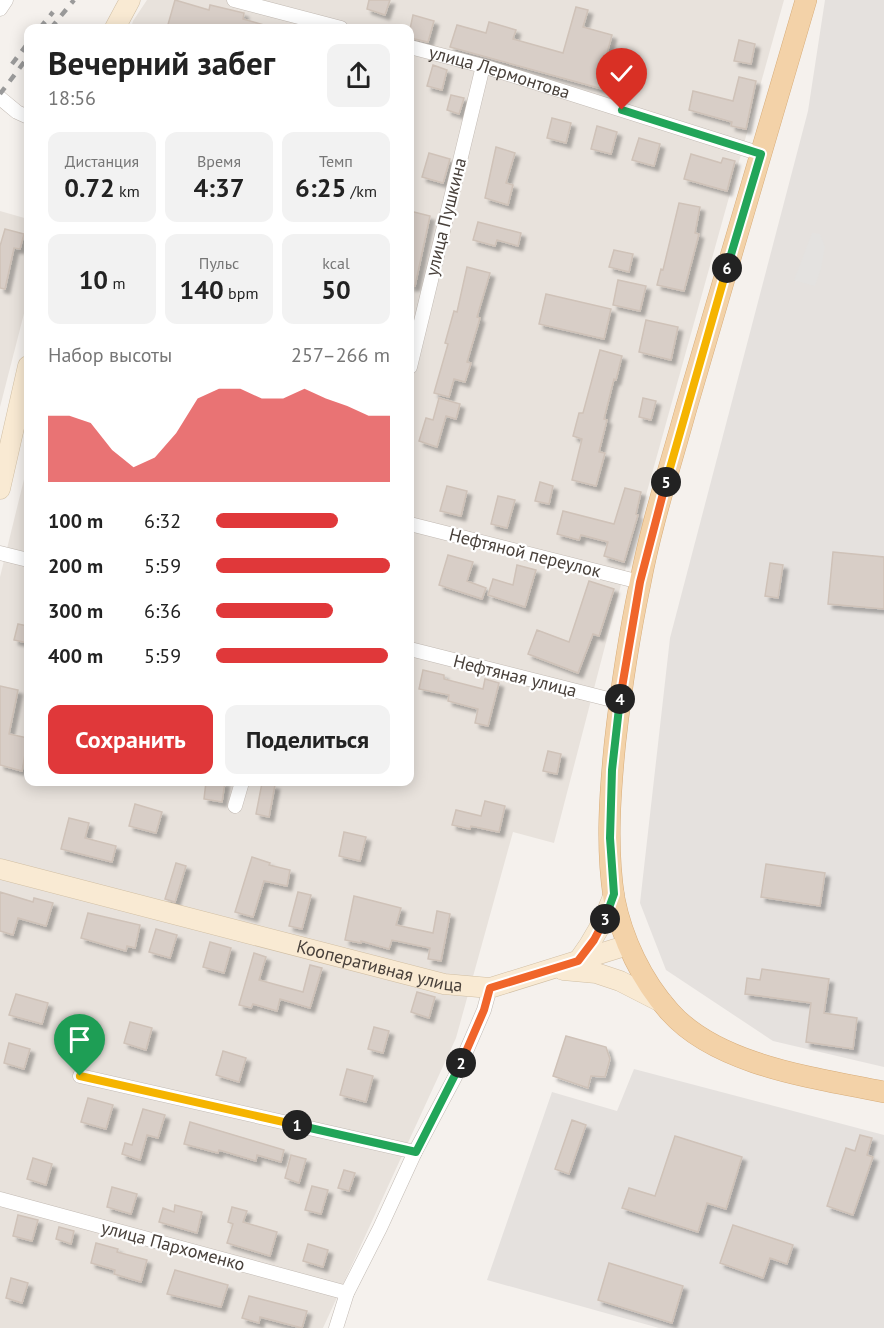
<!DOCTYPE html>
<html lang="ru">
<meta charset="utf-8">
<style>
body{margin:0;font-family:"PT Sans",sans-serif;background:#f2f2f2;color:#222;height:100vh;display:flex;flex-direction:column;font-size:22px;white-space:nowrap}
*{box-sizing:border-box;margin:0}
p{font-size:20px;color:#767676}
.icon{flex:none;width:33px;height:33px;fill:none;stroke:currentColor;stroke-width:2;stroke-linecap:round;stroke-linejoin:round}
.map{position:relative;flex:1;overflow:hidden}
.details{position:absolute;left:24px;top:24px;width:390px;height:762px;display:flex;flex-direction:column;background:#fff;border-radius:12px;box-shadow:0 3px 15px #0003}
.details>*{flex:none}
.pin{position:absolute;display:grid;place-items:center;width:51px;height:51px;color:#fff;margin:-62px -26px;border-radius:50% 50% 50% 0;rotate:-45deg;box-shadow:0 0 6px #0007}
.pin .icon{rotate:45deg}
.km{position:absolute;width:30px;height:30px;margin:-15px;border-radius:50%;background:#222;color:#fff;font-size:16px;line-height:30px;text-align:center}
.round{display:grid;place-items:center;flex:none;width:63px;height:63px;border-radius:12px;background:#f2f2f2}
.summary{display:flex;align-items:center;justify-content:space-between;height:102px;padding:0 24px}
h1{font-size:33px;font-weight:700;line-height:45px}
.stats{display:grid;grid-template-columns:repeat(3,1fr);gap:9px;height:102px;padding:6px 24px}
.stats div{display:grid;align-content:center;border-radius:12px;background:#f2f2f2;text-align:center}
.stats b{font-size:26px;font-weight:700}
.stats small{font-size:16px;font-weight:400}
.stats p{font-size:16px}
.chart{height:168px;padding:12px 24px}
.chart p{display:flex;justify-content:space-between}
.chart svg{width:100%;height:108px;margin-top:6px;fill:#e0383a;opacity:.7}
.primary-button{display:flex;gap:12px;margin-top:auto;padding:12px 24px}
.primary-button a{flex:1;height:69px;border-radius:12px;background:#e0383a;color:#fff;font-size:24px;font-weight:700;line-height:69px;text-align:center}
.primary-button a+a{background:#f2f2f2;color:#222}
ul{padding:0 24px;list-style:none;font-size:20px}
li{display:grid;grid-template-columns:96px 72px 1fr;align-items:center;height:45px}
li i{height:15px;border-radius:8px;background:#e0383a}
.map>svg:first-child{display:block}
</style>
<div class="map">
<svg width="884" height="1328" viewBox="0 0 884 1328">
<defs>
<filter id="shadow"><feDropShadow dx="4.5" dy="4.5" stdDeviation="1.5" flood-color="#0004"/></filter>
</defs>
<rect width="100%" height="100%" fill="#f5f1ed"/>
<path fill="#e8e2dc" d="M147 0H784L619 592 554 843 513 832 456 1038 323 1328H0V577L28 463V782H410V28H131L133 21Z
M0 211 28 219V298L0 407Z"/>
<path fill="#e5e1de" d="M825 0H884V1067L773 1041 666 970 640 903 670 638 808 111Z
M634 1069 884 1135V1328H659L487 1280 552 1092 617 1111Z"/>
<path fill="#e4e2e0" d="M812 233 820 234 825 247 821 269 815 286 794 280Z"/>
<path fill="#d8cec7" stroke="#cfc2b8" stroke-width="1.5" filter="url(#shadow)" d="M175 0 209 10 210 5 244 13 243 19 264 25 263 28H167Z
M369 0H390L385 15 367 9Z
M576 7 588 10 583 27 612 35 603 68 623 74 617 93 450 47 457 25 486 33 489 22 516 30 513 39 563 53Z
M413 15 434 21 428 42 410 38V29Z
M739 40 755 44 751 64 734 61Z
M433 65 447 70 442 90 427 86Z
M739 77 756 81 746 129 731 126 732 122 689 110 693 91 733 101Z
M451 95 464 98 459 114 447 110Z
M552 118 571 123 566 143 547 138Z
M597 126 617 132 611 154 591 149Z
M639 138 660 144 654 166 632 160Z
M496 147 515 153 506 183 513 185 508 205 485 198Z
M429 153 450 159 443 183 422 177Z
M691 154 721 163 723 158 735 161 727 191 684 179Z
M679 203 700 207 695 233 699 234 684 291 657 285 661 269 663 270Z
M410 211 430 216 415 286H410Z
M478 222 521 233 518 246 497 240 495 246 473 240Z
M5 229 24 234 20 249 14 248 5 289 0 288V246Z
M614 250 633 254 629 272 609 267Z
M467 267 490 273 477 317 480 318 467 362 471 363 465 382 454 379 449 397 434 393 448 344 445 343 454 311 457 312Z
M618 280 646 286 640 311 613 305Z
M546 294 611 309 604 339 539 324Z
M646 320 678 327 671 360 639 352Z
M600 350 622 356 616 380 614 379 604 419 607 420 599 452 605 453 596 486 572 480 582 439 573 436 579 413H583Z
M439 398 460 404 456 419 446 416 437 447 419 441 426 418 433 420Z
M643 398 656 401 651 420 639 417Z
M540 482 553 486 549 504 535 501Z
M447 486 467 491 461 516 440 511Z
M625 488 641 492 636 514 638 515 624 562 604 556 608 542 581 535 579 540 557 534 563 511 614 524Z
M498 496 515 500 507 528 491 524Z
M833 552 884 557V609L828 604Z
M448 555 473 562 467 581 486 588 482 599 439 585Z
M770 563 783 565 778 598 765 596Z
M517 565 536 570 525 607 488 595 493 579 513 585Z
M589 581 614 589 599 636 593 634 578 673 528 654 537 630 569 642Z
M18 624 28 626V643L14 640Z
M423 670 444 675V679L483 689 485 679 499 683 488 726 475 723 478 709 448 701 449 695 419 689Z
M0 686 18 690 9 734 28 738 22 771 0 765Z
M548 751 561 754 557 774 543 771Z
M206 782H225L222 802 204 799Z
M262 783 275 785 269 817 256 814Z
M485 801 505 806 499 832 471 826 470 829 452 825 456 810 481 816Z
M135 804 162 812 156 833 129 826Z
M69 818 89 823 85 838 116 846 112 862 61 849Z
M344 832 366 837 360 861 339 856Z
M252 857 270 863 269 865 290 870 287 886 264 881 253 917 235 912Z
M176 863 186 866 175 902 165 899Z
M766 864 825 873 820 906 761 897Z
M0 892 33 902 34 898 53 903 46 926 18 918 13 935 0 931Z
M298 892 311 895 302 929 289 926Z
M354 896 401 908 396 925 433 933 437 911 450 914 441 961 428 959 430 948 392 940 389 949 361 941V943L345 940Z
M88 913 140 925 135 948 127 946 126 951 81 938Z
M156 929 177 935 170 958 149 952Z
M210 942 231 948 224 973 203 967Z
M254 953 266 957 259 980 303 992 310 965 322 968 310 1008 280 999 277 1011 253 1004 251 1008 239 1005Z
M762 969 829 979 824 1013 857 1018 853 1049 806 1042 811 1003 745 994 747 978 760 980Z
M417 992 435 997 429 1018 411 1012Z
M16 994 48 1003 42 1024 9 1015Z
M130 1022 152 1028 146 1050 124 1043Z
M374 1027 389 1031 383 1053 368 1049Z
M566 1036 606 1047 610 1059 605 1077 591 1076 588 1088 553 1076Z
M9 1043 30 1049 24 1069 4 1063Z
M223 1051 246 1058 239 1082 216 1075Z
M347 1069 373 1076 366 1102 340 1095Z
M88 1098 113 1105 106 1129 81 1122Z
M143 1109 165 1115 158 1138 147 1135 140 1160 122 1154 125 1143 132 1145Z
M572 1120 586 1125 569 1174 555 1169Z
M190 1122 284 1150 281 1162 257 1155 256 1161 219 1150 218 1153 184 1144Z
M860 1135 872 1138 867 1155 873 1157 853 1215 827 1206 846 1148 855 1151Z
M675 1136 742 1157 726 1209 707 1203 698 1232 622 1208 629 1188 655 1196Z
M291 1155 306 1159 299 1183 285 1178Z
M33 1158 52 1164 46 1185 27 1179Z
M344 1170 355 1173 349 1191 338 1188Z
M312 1186 328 1190 321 1214 305 1210Z
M112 1187 137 1194 131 1214 107 1207Z
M175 1205 202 1212 197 1233 159 1222 163 1208 174 1212Z
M232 1207 247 1211 243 1222 277 1232 270 1256 227 1243 233 1224 228 1222Z
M18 1215 38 1220 32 1241 13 1236Z
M733 1225 793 1245 787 1264 770 1258 763 1278 720 1263Z
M59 1227 74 1231 71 1244 56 1239Z
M96 1243 118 1249 117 1252 147 1260 141 1282 114 1274 115 1270 91 1263Z
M308 1244 328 1250 323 1267 303 1261Z
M609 1263 683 1286 672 1323 598 1300Z
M175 1270 228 1285 221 1307 167 1294Z
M11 1278 28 1283 22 1303 6 1298Z
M249 1296 307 1311 302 1328 260 1317 259 1323 242 1318Z"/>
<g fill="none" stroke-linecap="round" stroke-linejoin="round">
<g stroke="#c2bab3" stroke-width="15">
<g id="street">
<path d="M234 0 341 28"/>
<path d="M0 9 6 0"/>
<path id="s1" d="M410 47 483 66 761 154"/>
<path d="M0 98 17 112 28 117"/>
<path d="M410 367 483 66"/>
<path d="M410 524 640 582"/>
<path d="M0 553 28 560"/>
<path d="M410 649 620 702"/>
<path d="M235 806 242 782"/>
<path d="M80 1076 415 1152"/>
<path d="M0 1199 347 1293"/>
<path d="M336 1328 347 1293 380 1228 415 1152 455 1077 484 1010 490 988"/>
</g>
</g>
<g stroke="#d1bfa4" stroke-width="21">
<g id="secondary">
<path d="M115 28 130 0"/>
<path d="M0 489 28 366"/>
<path id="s2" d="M0 869 444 984 490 988 628 945"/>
<path d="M578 961C594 940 605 919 614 894"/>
<path d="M563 970 596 973 620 981 663 1003"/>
</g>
</g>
<g stroke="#d7ac79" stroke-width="22">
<path id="primary" d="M806 0C767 137 725 272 686 409 670 467 651 525 640 584 629 636 621 690 615 743 610 793 606 847 614 898 622 939 642 981 670 1012 718 1066 816 1078 884 1092"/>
</g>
<use href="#street" stroke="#fff" stroke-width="14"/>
<use href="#secondary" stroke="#f9ead3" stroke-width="20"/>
<use href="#primary" stroke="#f3d2a8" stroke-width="21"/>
<path stroke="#9a9a9a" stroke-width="4.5" stroke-dasharray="8 8" stroke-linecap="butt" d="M40 28 53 12
M51 28 74 0
M12 64 28 43
M0 94 28 57"/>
</g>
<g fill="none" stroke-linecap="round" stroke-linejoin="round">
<g stroke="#fff" stroke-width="12">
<path id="split-1" d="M80 1076 297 1125"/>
</g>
<g stroke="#fff" stroke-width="12">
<path id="split-2" d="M297 1125 416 1152 461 1063"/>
</g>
<g stroke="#fff" stroke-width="12">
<path id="split-3" d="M461 1063 484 1010 490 988 578 961 594 940 605 919"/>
</g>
<g stroke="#fff" stroke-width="12">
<path id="split-4" d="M605 919 614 894 610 838 612 770 620 699"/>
</g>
<g stroke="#fff" stroke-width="12">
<path id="split-5" d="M620 699 640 582 666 482"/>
</g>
<g stroke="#fff" stroke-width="12">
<path id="split-6" d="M666 482 727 268"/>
</g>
<g stroke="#fff" stroke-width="12">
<path id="split-7" d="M622 110 761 154 727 268"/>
</g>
<use href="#split-1" stroke="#f5b400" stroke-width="8"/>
<use href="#split-2" stroke="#22a559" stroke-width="8"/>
<use href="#split-3" stroke="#f0652b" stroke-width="8"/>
<use href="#split-4" stroke="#22a559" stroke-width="8"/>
<use href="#split-5" stroke="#f0652b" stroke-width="8"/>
<use href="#split-6" stroke="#f5b400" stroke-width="8"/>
<use href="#split-7" stroke="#22a559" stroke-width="8"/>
</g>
<g text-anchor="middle" stroke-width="4.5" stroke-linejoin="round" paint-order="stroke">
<g font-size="18" fill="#49413b" stroke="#fff">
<text dy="6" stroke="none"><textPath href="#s1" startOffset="93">улица Лермонтова</textPath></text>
<text transform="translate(446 217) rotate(-76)" y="6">улица Пушкина</text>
<text transform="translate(525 553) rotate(14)" y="6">Нефтяной переулок</text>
<text transform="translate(515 676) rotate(14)" y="6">Нефтяная улица</text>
<text dy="6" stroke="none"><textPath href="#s2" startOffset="392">Кооперативная улица</textPath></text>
<text transform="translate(173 1246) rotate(15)" y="6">улица Пархоменко</text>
</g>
</g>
</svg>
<div class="pin" style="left:80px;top:1076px;background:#1e9e55"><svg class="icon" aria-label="arrive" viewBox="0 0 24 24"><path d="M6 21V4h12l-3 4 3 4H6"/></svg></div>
<div class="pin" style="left:622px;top:110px;background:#d93025"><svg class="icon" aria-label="check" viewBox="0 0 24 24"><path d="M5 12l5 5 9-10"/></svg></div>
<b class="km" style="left:297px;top:1125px">1</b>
<b class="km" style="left:461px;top:1063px">2</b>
<b class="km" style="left:605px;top:919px">3</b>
<b class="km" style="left:620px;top:699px">4</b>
<b class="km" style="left:666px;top:482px">5</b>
<b class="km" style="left:727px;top:268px">6</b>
<section class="details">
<div class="summary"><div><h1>Вечерний забег</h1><p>18:56</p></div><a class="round"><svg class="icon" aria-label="share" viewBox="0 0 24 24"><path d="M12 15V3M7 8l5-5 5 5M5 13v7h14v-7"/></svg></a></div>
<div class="stats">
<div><p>Дистанция</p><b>0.72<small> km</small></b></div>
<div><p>Время</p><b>4:37</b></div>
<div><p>Темп</p><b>6:25<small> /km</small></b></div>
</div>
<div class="stats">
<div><b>10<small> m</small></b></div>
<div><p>Пульс</p><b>140<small> bpm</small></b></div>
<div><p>kcal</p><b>50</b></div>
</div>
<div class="chart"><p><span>Набор высоты</span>257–266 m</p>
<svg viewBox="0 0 160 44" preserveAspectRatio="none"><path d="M0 44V17L10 17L20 20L30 31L40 38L50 34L60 24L70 10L80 6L90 6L100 10L110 10L120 6L130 10L140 13L150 17L160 17V44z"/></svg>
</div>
<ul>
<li><b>100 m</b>6:32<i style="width:70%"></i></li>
<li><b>200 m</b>5:59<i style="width:100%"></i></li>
<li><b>300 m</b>6:36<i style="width:67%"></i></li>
<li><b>400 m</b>5:59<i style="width:99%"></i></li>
</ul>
<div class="primary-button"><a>Сохранить</a><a>Поделиться</a></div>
</section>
</div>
